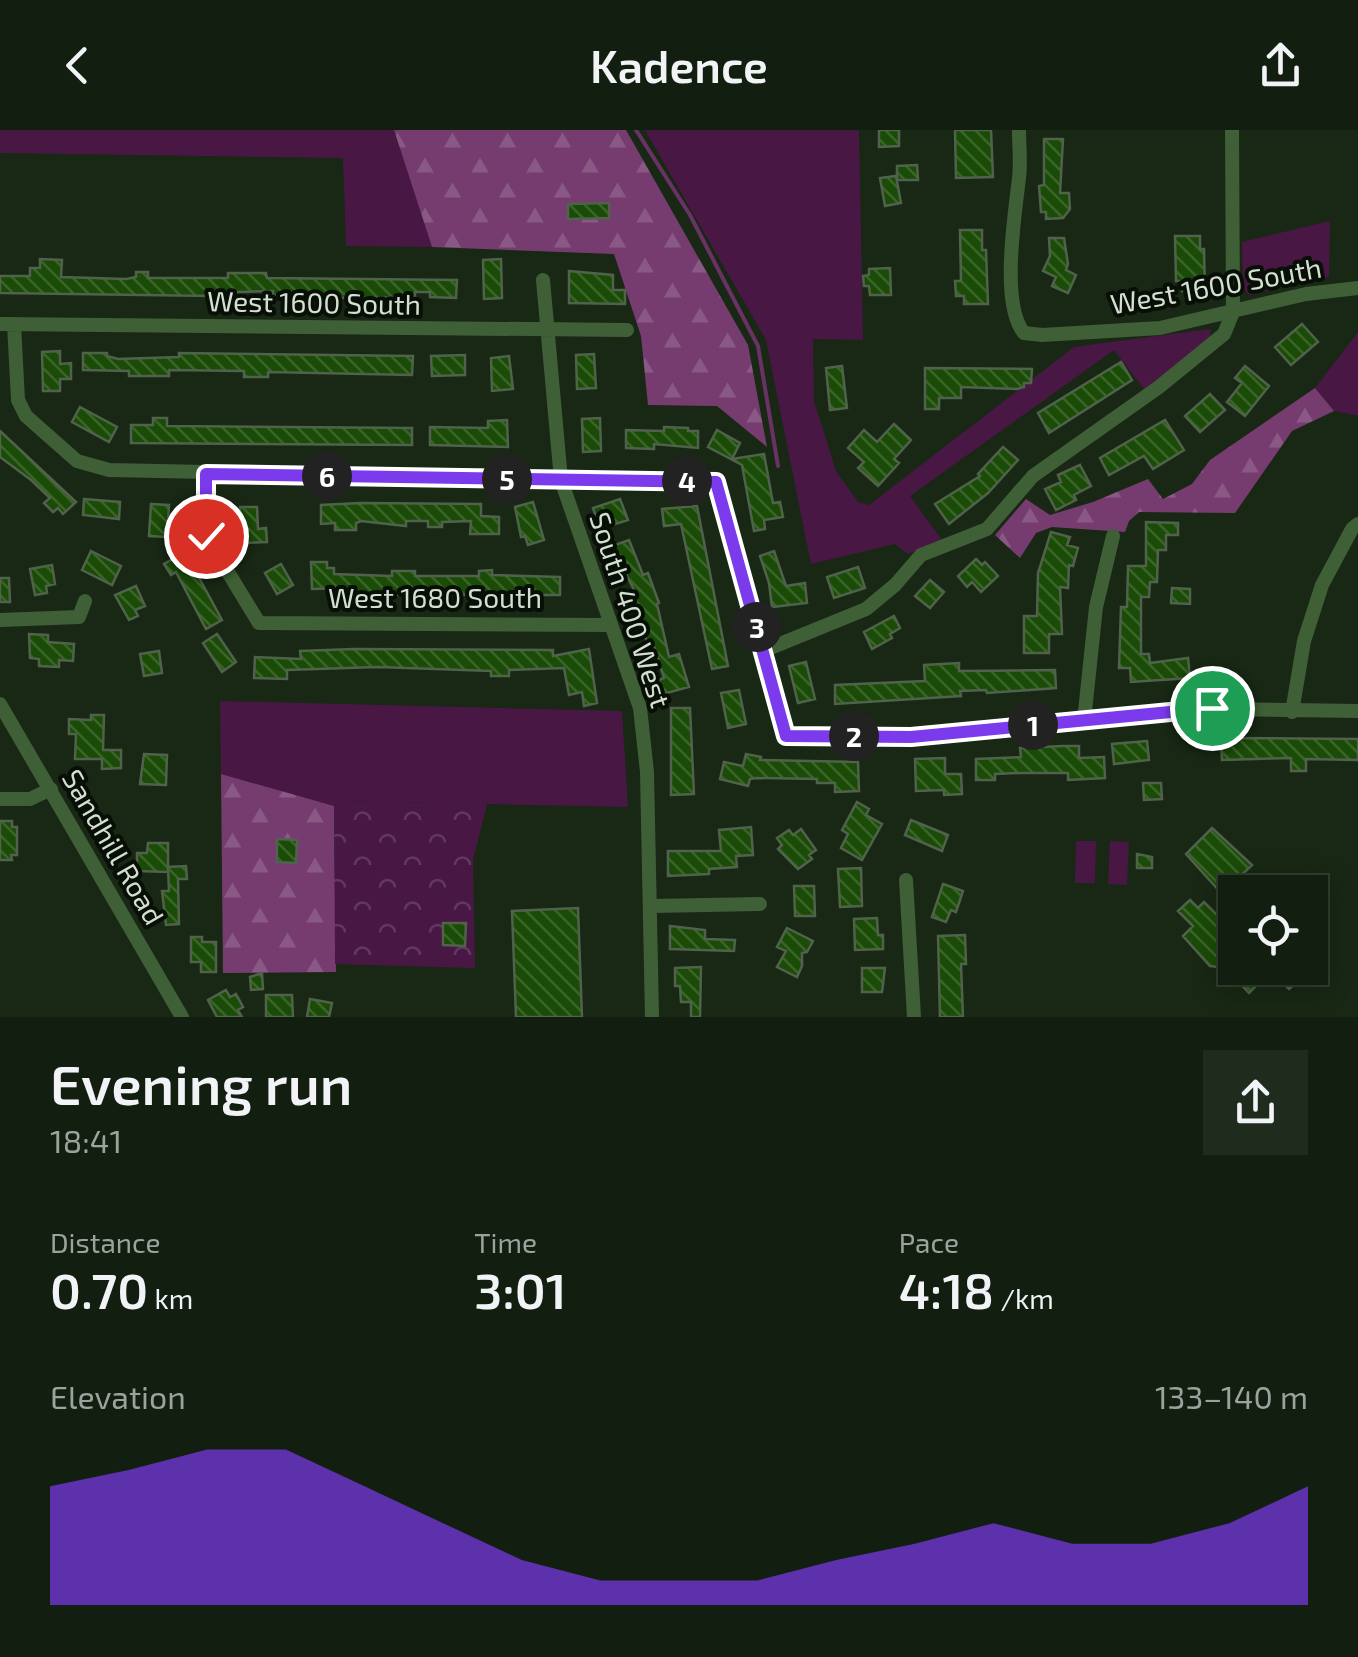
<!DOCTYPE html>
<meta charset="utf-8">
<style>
body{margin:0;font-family:"Exo 2",sans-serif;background:#1f2b1d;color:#f1f3f6;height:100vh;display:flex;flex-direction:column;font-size:38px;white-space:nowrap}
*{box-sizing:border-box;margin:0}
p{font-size:32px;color:#9ca29e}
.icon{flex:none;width:55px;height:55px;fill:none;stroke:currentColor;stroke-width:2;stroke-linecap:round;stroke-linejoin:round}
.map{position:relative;height:887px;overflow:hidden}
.panel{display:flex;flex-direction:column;background:#121e0f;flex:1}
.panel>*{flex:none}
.tools{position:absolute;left:1218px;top:745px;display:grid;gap:20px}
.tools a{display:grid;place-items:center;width:110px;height:110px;border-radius:0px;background:#121e0f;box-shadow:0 5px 25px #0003,0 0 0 2px #313c2f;font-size:50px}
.pin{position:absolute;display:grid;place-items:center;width:85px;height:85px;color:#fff;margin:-42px;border:5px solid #fff;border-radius:50%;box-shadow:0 2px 10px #0007}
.km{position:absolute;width:50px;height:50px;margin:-25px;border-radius:50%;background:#222;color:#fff;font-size:28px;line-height:50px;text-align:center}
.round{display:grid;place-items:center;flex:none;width:105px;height:105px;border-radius:0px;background:#1f2b1d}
.summary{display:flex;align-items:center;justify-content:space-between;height:170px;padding:0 50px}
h1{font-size:55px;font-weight:600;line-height:75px}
.figures{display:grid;grid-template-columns:repeat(3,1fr);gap:15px;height:170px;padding:10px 50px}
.figures div{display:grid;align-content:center}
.figures b{font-size:50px;font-weight:600}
.figures small{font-size:28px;font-weight:400}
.figures p{font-size:28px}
.chart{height:280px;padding:20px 50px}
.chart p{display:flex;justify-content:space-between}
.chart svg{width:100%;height:180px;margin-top:10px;fill:#7c3aed;opacity:.7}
header{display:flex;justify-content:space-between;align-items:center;height:130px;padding:0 50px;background:#121e0f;font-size:45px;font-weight:600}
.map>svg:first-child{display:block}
</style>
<header><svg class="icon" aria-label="back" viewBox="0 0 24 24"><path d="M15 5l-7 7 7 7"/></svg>Kadence<svg class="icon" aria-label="share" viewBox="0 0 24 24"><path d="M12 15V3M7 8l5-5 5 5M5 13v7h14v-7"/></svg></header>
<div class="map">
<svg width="1358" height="887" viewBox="0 0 1358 887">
<defs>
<pattern id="forest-firs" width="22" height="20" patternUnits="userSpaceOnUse" patternTransform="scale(2.5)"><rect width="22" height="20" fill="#763c70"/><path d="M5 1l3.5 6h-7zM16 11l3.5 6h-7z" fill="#895884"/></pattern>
<pattern id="park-crowns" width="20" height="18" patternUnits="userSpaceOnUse" patternTransform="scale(2.5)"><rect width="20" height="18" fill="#481744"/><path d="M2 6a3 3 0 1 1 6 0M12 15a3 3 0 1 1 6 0" fill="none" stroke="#62385e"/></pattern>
<pattern id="building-back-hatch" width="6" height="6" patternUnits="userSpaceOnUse" patternTransform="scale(2.5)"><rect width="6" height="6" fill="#1a4b07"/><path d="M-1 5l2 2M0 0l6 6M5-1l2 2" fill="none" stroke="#3a642a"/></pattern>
</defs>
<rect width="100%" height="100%" fill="#182814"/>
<path fill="#481744" d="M0 0H394L432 117 346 116 343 28 0 23Z
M645 0H859L863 210 813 209 814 271 836 341 858 372 869 375 1074 217 1210 199 1212 210 1144 259 1114 220 910 366 942 410 908 424 895 414 811 434 766 210Z
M1330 91 1329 147 1249 165 1243 158 1242 112Z
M1358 202V285H1355L1334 281 1315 258Z
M220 571 622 581 628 677 335 671 334 676 221 644Z
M1076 711H1096L1095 753H1075Z
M1110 711 1129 712 1127 755 1108 754Z"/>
<path fill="url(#forest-firs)" d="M394 0H626L748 215 767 317 717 276 648 275 641 206 614 124 432 117Z
M1315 258 1334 281 1292 301 1235 383 1139 382 1129 391 1125 402 1052 397 1036 403 1020 428 995 405 1026 369 1050 385 1093 372 1148 349 1163 369 1192 354 1210 330Z
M221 644 334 676 336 842 223 843Z"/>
<path fill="url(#park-crowns)" d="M334 671 487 674 473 730 475 838 335 834Z"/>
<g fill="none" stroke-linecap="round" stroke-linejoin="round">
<path stroke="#6a3164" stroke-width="4" d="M636 0 690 85 758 216 778 336"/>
</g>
<path fill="url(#building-back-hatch)" stroke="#50624b" stroke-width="2.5" d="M879 0H899V16L879 17Z
M955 0H991L993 47 956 48Z
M1044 9H1063L1060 63H1069L1070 79 1063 88 1046 89V82H1041L1039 56 1044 55Z
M917 35 918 50H897V36Z
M896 46 901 73 885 76 880 48Z
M609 73V88L568 89V74Z
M960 100H982V120H986L988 174H964V166H956L955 151H961Z
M1175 106H1200V119H1204L1205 161H1182V151H1176Z
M1049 108H1064L1068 134 1066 140 1076 145 1068 163 1052 156 1056 147 1043 141 1050 126Z
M40 129 62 130 61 147 126 149 136 147V142H148V148H228V143H266L267 148 457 150 456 168 430 167V162H415V167L360 168 287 167 273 165V161L211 163V166L0 163V146H30V138H40Z
M501 129 502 168 484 169 483 130Z
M890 138 891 165H870L869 156H864L863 146 869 145V139Z
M569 141 613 145V160H625V174L569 173Z
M1302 194 1318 212 1291 235 1275 217Z
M60 221V234L71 233V249H60V261H43L42 222Z
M83 223H107V226L118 229 179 227V223L413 226 412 245 268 242V247H244V241L169 240V246H129V241L83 240Z
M594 224 596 258 577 259 576 225Z
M465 225V245L432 246 431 226Z
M509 226 513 259 492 261 491 228Z
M1121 232 1132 250 1049 303 1038 283Z
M842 236 847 278 830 280 826 238Z
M1245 236 1269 256 1245 286 1227 272 1242 253 1235 248Z
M925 238 1032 239 1031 253H1024V257L1017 259 961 257V268H939V279H925Z
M1210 264 1225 280 1200 302 1185 286Z
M80 277 117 297 109 312 72 292Z
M153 288H167V296L412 298V315L131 313V295H153Z
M600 288 601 321 583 322 582 289Z
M507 290 508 317 430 315V297L488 298V291Z
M1165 290 1184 320 1153 339 1144 326 1109 345 1100 328Z
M894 294 911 310 894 329 899 333 878 356 858 338 864 332 848 318 864 300 877 312Z
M664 297 688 298V301H698V318L654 314V319L626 318V300L664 301Z
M717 300 740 313 732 329 764 324 772 368 773 373 780 372 783 387 764 390 765 399 754 401 742 335 708 317Z
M0 301 76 372 63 384 58 378 53 382 44 373 50 368 31 350 0 327Z
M1003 317 1018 330 988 363 949 394 935 374 980 346 978 344Z
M1080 335 1091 356 1074 365 1076 370 1056 380 1045 359 1061 352 1058 345Z
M84 369 120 372 119 389 83 385Z
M620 369 628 390 600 399 593 378Z
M533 372 544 410 528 415 525 406 521 407 515 377Z
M361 373 481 374V386L499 387V404H470L471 391 442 392V397H428V391H406V396L361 391 356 393V400H335V393L321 394V375Z
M151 374 169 375 167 407 149 406Z
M697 376 728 536 712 539 681 394 664 396 662 379Z
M240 377H257L258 399 266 398 267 412 242 413Z
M1146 392 1178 393V405H1166V420H1158L1157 452H1150L1149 467H1141V524H1149L1150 533 1188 528 1190 548 1131 552 1130 538H1119L1121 477H1127L1128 436H1146Z
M1051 402 1070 407 1067 415 1078 418 1073 436 1069 435 1068 458 1060 457 1062 504H1049V523H1024V486H1037L1038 443Z
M629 410 643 445 648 443 659 473 657 474 669 527 679 524 689 557 663 564 659 550 664 548 654 516 648 518 640 481 632 466 636 464 612 416Z
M91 421 121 436 112 455 82 440Z
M774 421 786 456 805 453 807 473 772 477 769 453 760 426Z
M185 422 222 490 206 499 176 442 171 445 164 434Z
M976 429 982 435 985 432 998 446 981 462 972 452 967 457 958 446Z
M311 432H327V438H334V444L392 446V441H415V446H479V441L492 440V445L560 447V465H392L348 463V458L312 459Z
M281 434 293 455 277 464 265 443Z
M52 435 55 454 46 456 47 463 35 465 30 439Z
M858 437 865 458 834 468 827 447Z
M0 448H9L10 472H0Z
M930 450 944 462 930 478 915 466Z
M136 456 145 476 135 480 138 486 129 490 115 465Z
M1172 458 1190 459V474L1171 473Z
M894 486 900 498 890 504 892 508 872 519 864 502Z
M29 504 48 505V512L74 514 73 531 59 530V537L39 536V529L30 528Z
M217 504 236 532 222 542 203 513Z
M354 519 553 520V526L589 519 597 573 584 576 582 562 569 565 564 538 509 540V546H491V541L378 537 287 540V549L254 548 255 527 301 529 300 521Z
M159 521 162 543 144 546 140 524Z
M806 532 815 569 798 573 789 536Z
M959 533V541L1055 540 1056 558 987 563 986 560 960 561 961 566 835 574V555L925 551 924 535Z
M739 560 746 594 728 598 721 563Z
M671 578H690L694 664 671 665Z
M91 585H104L103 620H121V638L102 639V629H75L76 604H69V589L91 590Z
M1221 608 1358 609V630L1306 629V641H1291V628L1222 630Z
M1147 611 1149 630 1114 634 1112 614Z
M1063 616H1079V628L1104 627 1105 648 1068 650V643H1021L995 644V650H976V629L1021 627 1020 618Z
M144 624 167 625 166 655 140 654Z
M746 624 761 627 760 630 858 632 859 661 835 662V653H817V649L756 648 750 649 748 656 720 649 724 632 743 636Z
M945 628V644H961L962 664 944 665V660L916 661 915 629Z
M1143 653H1161L1162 669 1144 670Z
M857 672 869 679 866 685 882 694 862 730 841 718 848 704 842 700Z
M911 690 948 705 942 721 905 705Z
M0 691H12V697H17V725H11L12 730H0Z
M751 697 753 725 736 726 737 737 709 739V744L668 746V721H721L719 700Z
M1212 698 1252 735 1222 764 1186 724Z
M801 699 816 720 809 725 812 729 798 739 778 719 782 715 777 708 789 700 793 705Z
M277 709 297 710 296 733 277 732Z
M148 713H168V742L137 741V723H147Z
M1137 724 1152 727V738H1137Z
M186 736 187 749H178L179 794 166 795 162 761H169L168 737Z
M861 738 862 776 840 777 838 739Z
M943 754 963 761 956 782 951 780 946 792 932 787Z
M794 756H814L815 786H795Z
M1190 770 1198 778 1204 772 1230 798 1235 793V838H1287L1299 850 1289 859 1271 841 1249 863 1234 847 1239 842 1227 829 1218 837 1210 836 1183 806 1193 796 1178 781Z
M578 778 582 887H516L512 781Z
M877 788 878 805H883V819L855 820 854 789Z
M443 793H466L465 816 443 815Z
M670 796 705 800V809L735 810 734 821 670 819Z
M787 798 813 811 807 822 802 823V836L797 847 777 837 786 821 777 817Z
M965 805 966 834H961L963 887H940L938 806Z
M191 807H202V812H216V842H201V832H191Z
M701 837 700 887H691V872H681L680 856H675V838Z
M862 838H885L882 862H862Z
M262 843 263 859 251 860 250 847Z
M226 860 230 867 236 864 243 877 238 880 242 887H217L208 870Z
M266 865H292L293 887H266Z
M310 869 332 873 329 887H307Z"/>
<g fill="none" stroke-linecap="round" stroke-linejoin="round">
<path stroke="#3f6036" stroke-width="14" d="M1019 0C1019 16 1021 32 1019 48 1015 84 1000 174 1024 203L1042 205 1160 198 1306 164 1358 158
M543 150 561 350 640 578 647 642 652 887
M0 194 627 200
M14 194 18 270 26 286 77 331 109 340 716 352 786 606 911 607 1213 579 1358 581
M206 344V406L259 493 611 495
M0 490 79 487 85 471
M763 521 866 479 895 455 921 425 987 399 1033 346 1159 257 1224 204 1233 182 1232 0
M0 574 182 887
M1292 582 1304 511 1322 455 1352 399 1358 394
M1084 591 1096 477 1113 406
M0 669H30L51 659
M906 750 914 887
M651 776 760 774"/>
</g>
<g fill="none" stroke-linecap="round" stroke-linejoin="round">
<g stroke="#fff" stroke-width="20">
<path id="route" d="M206 406V344L716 352 786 606 911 607 1212 578"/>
</g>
<use href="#route" stroke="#7c3aed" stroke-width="12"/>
</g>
<g text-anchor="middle" stroke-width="8" stroke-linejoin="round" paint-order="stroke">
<g font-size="28" fill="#d4dfd2" stroke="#080f06">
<text transform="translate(1216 156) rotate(-10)" y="10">West 1600 South</text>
<text transform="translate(314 173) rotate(1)" y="10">West 1600 South</text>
<text x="435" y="478">West 1680 South</text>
<text transform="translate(630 480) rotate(72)" y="10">South 400 West</text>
<text transform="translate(113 717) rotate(60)" y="10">Sandhill Road</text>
</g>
</g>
</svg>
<div class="tools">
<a><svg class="icon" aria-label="locate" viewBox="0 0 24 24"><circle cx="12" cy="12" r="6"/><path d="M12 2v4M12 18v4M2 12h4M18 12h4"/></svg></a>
</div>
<div class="pin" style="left:1212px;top:578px;background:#1e9e55"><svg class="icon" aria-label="arrive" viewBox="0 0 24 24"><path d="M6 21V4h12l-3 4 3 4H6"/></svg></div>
<div class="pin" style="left:206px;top:406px;background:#d93025"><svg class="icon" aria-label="check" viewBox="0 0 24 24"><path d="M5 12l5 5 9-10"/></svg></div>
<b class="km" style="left:1033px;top:595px">1</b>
<b class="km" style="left:854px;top:606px">2</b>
<b class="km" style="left:757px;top:497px">3</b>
<b class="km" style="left:687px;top:351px">4</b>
<b class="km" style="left:507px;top:349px">5</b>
<b class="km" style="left:327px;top:346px">6</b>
</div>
<section class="panel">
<div class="summary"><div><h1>Evening run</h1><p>18:41</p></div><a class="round"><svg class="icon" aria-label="share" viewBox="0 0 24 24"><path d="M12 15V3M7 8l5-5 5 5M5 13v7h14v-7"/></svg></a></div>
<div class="figures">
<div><p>Distance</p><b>0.70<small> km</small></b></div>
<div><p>Time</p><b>3:01</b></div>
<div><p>Pace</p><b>4:18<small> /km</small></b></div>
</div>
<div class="chart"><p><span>Elevation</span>133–140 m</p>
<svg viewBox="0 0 160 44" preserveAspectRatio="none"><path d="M0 44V15L10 11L20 6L30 6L40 15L50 24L60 33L70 38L80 38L90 38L100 33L110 29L120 24L130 29L140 29L150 24L160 15V44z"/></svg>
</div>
</section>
